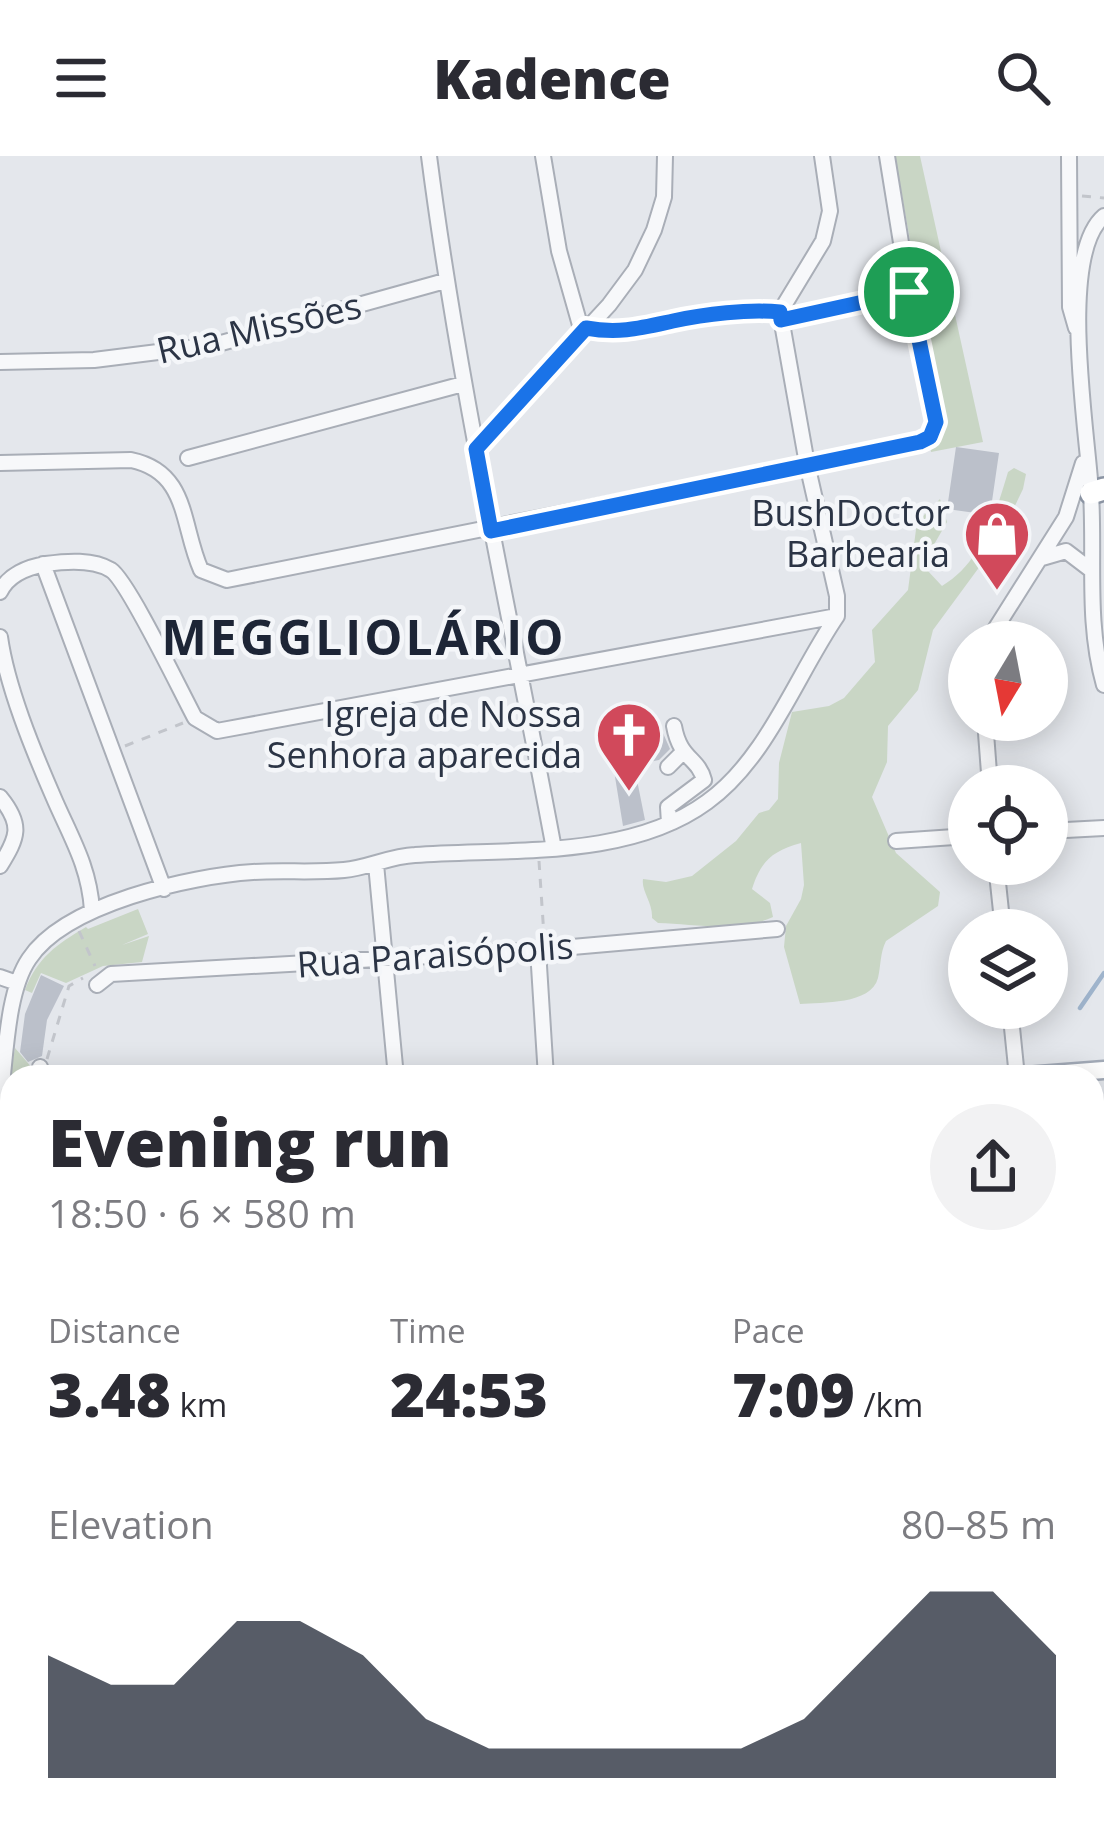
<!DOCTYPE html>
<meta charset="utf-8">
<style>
body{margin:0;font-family:"Open Sans",sans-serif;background:#f2f2f3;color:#2b2b33;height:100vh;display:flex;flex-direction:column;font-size:45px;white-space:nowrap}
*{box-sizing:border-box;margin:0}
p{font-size:39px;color:#7c7c81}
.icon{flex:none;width:66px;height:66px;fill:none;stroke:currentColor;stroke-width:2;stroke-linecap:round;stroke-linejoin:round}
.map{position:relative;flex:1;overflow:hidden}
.drawer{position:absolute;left:0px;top:909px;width:1104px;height:771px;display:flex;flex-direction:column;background:#fff;border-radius:36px 36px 0 0;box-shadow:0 6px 30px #0003}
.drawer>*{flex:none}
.needle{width:78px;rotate:190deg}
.buttons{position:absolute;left:948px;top:465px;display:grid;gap:24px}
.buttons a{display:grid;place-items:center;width:120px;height:120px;border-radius:50%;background:#fff;box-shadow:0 6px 30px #0003;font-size:60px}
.pin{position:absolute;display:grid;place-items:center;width:102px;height:102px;color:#fff;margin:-51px;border:6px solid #fff;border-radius:50%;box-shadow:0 3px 12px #0007}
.round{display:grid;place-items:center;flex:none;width:126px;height:126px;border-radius:63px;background:#f2f2f3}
.headline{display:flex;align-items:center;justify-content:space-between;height:204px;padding:0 48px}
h1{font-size:66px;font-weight:800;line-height:90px}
.stats{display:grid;grid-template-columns:repeat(3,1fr);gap:18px;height:204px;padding:12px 48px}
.stats div{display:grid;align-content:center}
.stats b{font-size:60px;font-weight:800}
.stats small{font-size:33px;font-weight:400}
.stats p{font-size:33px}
.chart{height:336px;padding:24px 48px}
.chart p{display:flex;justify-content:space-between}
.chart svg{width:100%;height:216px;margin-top:12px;fill:#111827;opacity:.7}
header{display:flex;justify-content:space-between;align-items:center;height:156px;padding:0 48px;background:#fff;font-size:54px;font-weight:800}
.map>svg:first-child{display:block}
</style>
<header><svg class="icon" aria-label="menu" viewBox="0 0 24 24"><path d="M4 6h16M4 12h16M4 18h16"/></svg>Kadence<svg class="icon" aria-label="search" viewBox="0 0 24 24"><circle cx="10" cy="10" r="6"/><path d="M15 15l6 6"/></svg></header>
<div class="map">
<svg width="1104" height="1678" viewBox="0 0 1104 1678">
<rect width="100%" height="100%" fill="#e4e7ec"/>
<path fill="#c9d6c5" d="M895 0H920L983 286 931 296 930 288 940 282 943 270Z
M1014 312 1026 318 1023 333 997 387 933 474 918 534 888 570 887 606 872 641 896 697 940 736 938 750 886 785C880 797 881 809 878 822 871 849 822 846 800 848L784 791 786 770 801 743 804 729 801 687C772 695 761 705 752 733L770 747 773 761C740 777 694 768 658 767L652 762C653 747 641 735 643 723L666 726 692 720 736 685 759 657 769 654 778 643 779 607 792 556 829 550 844 542 875 506 872 474 908 434 917 366 940 343 947 366 932 392 927 414 942 430C982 406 995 359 1008 316Z
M138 753 148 778 122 789 149 780 142 806 103 810 66 827 41 817 32 837 25 834C37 802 57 788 86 771L88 773Z
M15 892 33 913V921H12V978L4 953Z
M618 1668H807L784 1678H621Z"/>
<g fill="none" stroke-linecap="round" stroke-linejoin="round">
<path stroke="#9fb4cc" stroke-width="4.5" d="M1080 852 1104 817
M0 1543 12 1528"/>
</g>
<path fill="#bbc0ca" d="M956 291 999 297 990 359 947 353Z
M663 577 670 593 659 604 634 609 645 664 623 670 609 584Z
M41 819 64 830 47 864 42 900 28 906 20 896 25 858Z"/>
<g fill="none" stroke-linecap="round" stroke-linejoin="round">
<g stroke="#a9aeb7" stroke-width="18">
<path id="minor" d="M429 0C459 233 511 462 554 693
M543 0 559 95 582 176
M822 0 830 55 823 85 780 156 807 308 837 440V460
M1069 0 1070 151 1076 172
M1104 60C1057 100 1088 278 1091 337 1095 402 1086 466 1104 529
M781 164 909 136
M0 206 94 204 214 189 445 125
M476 293 609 149 635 114 654 74 664 41 665 0
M188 302 463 228
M0 307 131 304C189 316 181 369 201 414L227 424 920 286 930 281 936 266 909 136 887 0
M1042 402 1066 395 1091 414
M43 408 164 733
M0 436C8 419 28 411 46 408 67 405 93 403 111 414 128 425 181 536 195 562L217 575 837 460
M0 481C7 531 33 594 53 640 70 680 89 709 92 754
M987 486 1066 361 1083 307
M985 564 990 630
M668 611 682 597
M0 641C23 669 18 681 0 710
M669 667 668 651 704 624C698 601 680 604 674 570
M1047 675 1104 672
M896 685 969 680
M376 708 396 921
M996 708 1003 774
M538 794 546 921
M0 821 17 827
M97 829 111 818 538 794 777 773
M1010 852 1017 921
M39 921 40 911
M866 921 1017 920
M0 945C6 904 6 837 29 803 65 748 190 720 253 716 283 714 314 717 344 714 368 712 390 700 415 699 508 692 628 704 707 646 767 603 796 520 837 460
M0 945 12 991
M1092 1239 1104 1238
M0 1267 12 1259
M0 1325 12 1315
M1092 1363 1104 1366
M92 1668 93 1678
M609 1668 612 1678
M990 1668 991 1678
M147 1678 155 1668
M430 1678 448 1668
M796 1678 820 1668"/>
</g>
<g stroke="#a3abb8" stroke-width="21">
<path id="major" d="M1012 921 1104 914
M1092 1104 1104 1103
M0 1427 12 1421
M0 1661 12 1645"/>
</g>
<g stroke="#8b94a3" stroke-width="26">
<path id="highway" d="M1091 337 1104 333"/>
</g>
<path stroke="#c2c5cb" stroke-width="3" stroke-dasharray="9 9" stroke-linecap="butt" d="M1082 40 1104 42
M604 175 634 176 672 165 767 155
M125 590 183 567
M539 705 544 780
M79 775 95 810
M47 903 69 830 83 822"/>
<use href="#minor" stroke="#f7f8fa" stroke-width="14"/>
<use href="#major" stroke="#fff" stroke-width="16"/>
<use href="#highway" stroke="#fff" stroke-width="21"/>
</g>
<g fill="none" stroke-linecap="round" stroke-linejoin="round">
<g stroke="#fff" stroke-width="24">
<path id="route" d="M909 136 936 266 930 281 920 286 491 375 476 293 586 172C619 178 641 172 673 165 705 158 748 153 780 156L781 164Z"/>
</g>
<use href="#route" stroke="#1a73e8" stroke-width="15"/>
</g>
<defs>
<g id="shop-pin" transform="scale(3.45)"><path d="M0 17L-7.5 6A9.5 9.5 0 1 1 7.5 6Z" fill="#d1495b" stroke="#f4f6f9"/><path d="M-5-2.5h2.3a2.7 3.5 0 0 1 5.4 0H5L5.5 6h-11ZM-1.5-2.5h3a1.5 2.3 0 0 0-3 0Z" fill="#fff"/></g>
<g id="church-pin" transform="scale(3.45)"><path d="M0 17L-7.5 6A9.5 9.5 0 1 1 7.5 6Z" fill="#d1495b" stroke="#f4f6f9"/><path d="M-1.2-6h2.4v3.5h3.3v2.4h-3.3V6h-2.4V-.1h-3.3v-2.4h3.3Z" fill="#fff"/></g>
</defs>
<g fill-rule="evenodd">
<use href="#shop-pin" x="997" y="378"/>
<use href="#church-pin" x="629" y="579"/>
</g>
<g text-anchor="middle" stroke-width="9" stroke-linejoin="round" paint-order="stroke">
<g font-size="36" fill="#2b3445" stroke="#f4f6f9">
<text transform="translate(259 172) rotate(-13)" y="13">Rua Missões</text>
<text transform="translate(435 799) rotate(-4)" y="13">Rua Paraisópolis</text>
</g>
<g font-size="36" fill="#2b3445" stroke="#f4f6f9" text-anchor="end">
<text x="950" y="370">BushDoctor<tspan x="950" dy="41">Barbearia</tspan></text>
<text x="582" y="571">Igreja de Nossa<tspan x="582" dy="41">Senhora aparecida</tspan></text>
</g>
<g font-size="48" font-weight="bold" letter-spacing="3" fill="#1d2536" stroke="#f4f6f9">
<text x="364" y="499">MEGGLIOLÁRIO</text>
</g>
</g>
</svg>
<div class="buttons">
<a><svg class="needle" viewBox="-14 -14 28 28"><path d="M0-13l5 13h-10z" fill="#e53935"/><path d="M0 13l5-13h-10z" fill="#7c7c81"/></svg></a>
<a><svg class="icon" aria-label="locate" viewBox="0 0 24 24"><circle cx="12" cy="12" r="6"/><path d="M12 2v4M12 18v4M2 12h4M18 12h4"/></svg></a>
<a><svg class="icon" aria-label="layers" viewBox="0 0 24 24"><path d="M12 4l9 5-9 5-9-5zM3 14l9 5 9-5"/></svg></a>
</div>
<div class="pin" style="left:909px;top:136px;background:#1e9e55"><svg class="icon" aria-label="arrive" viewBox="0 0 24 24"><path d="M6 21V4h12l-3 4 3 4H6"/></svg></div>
<section class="drawer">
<div class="headline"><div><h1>Evening run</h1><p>18:50 · 6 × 580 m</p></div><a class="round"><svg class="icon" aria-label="share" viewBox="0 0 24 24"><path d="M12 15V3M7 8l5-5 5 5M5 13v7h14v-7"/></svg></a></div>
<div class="stats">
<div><p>Distance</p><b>3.48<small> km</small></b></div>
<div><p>Time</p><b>24:53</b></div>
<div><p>Pace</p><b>7:09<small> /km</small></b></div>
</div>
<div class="chart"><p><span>Elevation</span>80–85 m</p>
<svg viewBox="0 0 160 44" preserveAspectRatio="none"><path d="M0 44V19L10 25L20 25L30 12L40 12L50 19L60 32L70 38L80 38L90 38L100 38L110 38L120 32L130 19L140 6L150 6L160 19V44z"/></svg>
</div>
</section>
</div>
